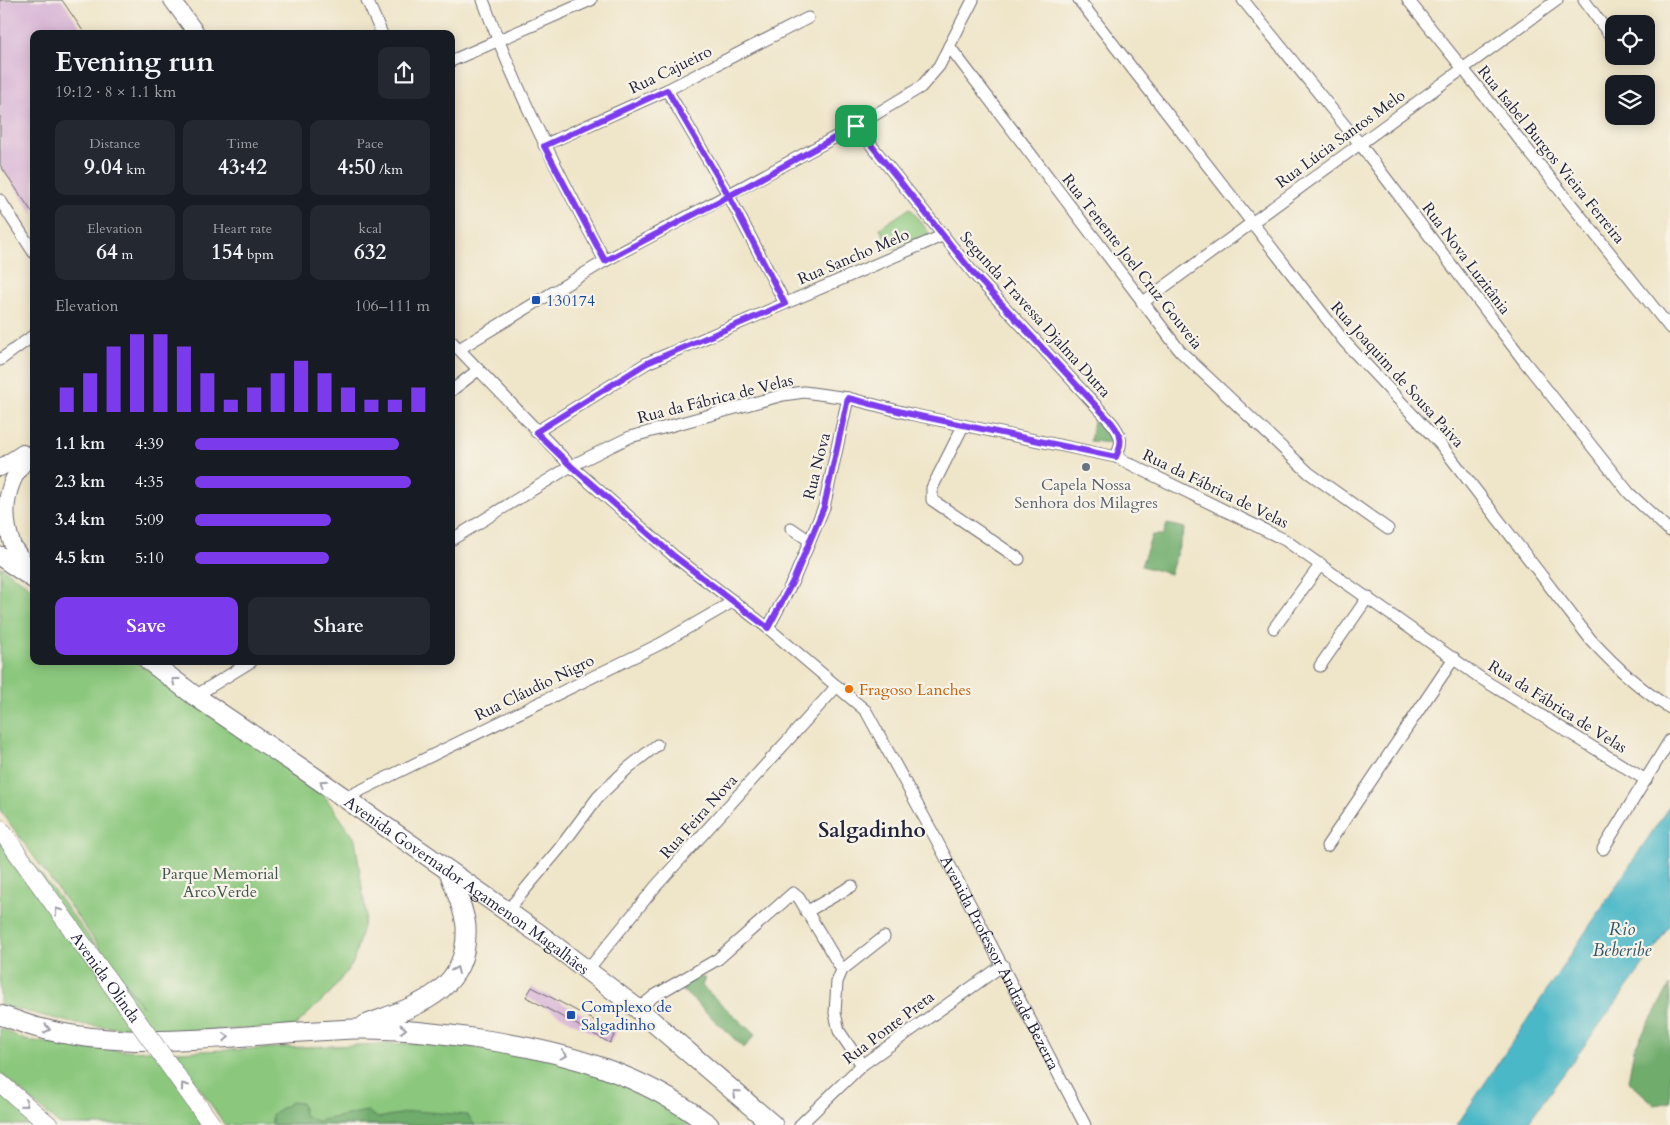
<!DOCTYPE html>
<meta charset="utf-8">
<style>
body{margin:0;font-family:Cardo,serif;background:#242831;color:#f1f3f6;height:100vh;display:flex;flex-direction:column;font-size:19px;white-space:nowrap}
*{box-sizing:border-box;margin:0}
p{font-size:16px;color:#9ea1a6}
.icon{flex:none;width:28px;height:28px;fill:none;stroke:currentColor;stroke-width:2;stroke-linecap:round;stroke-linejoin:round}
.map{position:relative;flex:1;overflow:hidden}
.panel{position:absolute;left:30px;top:30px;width:425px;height:635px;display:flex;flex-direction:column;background:#171b24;border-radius:10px;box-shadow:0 2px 12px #0003}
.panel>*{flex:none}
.tools{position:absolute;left:1605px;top:15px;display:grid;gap:10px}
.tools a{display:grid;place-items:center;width:50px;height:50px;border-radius:10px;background:#171b24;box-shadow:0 2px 12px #0003;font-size:25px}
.pin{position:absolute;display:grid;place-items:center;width:42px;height:42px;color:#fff;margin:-21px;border-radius:10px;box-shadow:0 2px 8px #0006}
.round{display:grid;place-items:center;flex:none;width:52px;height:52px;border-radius:10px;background:#242831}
.headline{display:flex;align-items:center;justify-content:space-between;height:85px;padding:0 25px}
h1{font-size:28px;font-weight:700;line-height:38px}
.figures{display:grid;grid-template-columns:repeat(3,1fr);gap:8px;height:85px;padding:5px 25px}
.figures div{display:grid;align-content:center;border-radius:10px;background:#242831;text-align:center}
.figures b{font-size:21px;font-weight:700}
.figures small{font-size:14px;font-weight:400}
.figures p{font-size:14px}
.chart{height:140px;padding:10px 25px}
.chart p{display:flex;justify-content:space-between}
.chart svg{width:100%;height:90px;margin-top:5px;stroke:#7c3aed;stroke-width:6}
.primary-button{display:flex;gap:10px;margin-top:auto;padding:10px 25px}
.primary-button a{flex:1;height:58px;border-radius:10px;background:#7c3aed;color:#fff;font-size:20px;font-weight:700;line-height:58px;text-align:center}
.primary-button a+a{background:#242831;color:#f1f3f6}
ul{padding:0 25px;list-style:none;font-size:16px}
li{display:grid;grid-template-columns:80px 60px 1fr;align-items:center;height:38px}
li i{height:12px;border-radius:6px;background:#7c3aed}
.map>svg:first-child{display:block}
</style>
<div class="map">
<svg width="1670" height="1125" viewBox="0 0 1670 1125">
<rect width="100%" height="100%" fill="#f7f3e8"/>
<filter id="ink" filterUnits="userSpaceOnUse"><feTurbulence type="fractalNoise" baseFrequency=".02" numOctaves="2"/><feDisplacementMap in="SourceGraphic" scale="10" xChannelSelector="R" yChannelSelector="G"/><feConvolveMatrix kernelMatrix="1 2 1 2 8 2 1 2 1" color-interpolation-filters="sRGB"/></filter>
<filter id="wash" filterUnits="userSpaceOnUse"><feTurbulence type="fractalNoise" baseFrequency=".0096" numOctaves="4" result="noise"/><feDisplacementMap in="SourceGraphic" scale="20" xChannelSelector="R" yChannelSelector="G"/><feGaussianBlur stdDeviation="1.12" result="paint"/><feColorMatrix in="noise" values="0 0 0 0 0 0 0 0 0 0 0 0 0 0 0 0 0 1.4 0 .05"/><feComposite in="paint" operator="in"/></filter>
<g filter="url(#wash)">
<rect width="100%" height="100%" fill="#efe5c9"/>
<path fill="#8bc77d" stroke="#56745c" d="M910 208 930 234 891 249 880 228Z
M0 566 34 590V661H136L314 781 355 839 366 915 353 963 330 993 294 1027 161 1032 77 1024 0 1005V821L143 1007 0 810Z
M0 1028 25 1040 111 1050 163 1051 213 1125H60L0 1073Z
M411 1043 477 1047 577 1058 704 1125H225L175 1052Z
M0 1088 38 1125H0Z"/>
<path fill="#70ac6c" stroke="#496754" d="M1095 415 1110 424V443L1090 441Z
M1167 524 1185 528 1170 574 1141 566 1152 535H1163Z
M695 977 705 978 702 986 755 1035 744 1048 677 985Z
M1670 985V1102L1655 1105 1628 1081 1634 1049Z
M291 1102 302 1103 304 1115 317 1121 367 1111 378 1118 415 1111 467 1115 475 1125H272V1114Z"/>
<path fill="#4bb8c7" stroke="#366d81" d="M1670 805V924L1650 956 1526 1125H1457Z"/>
<g id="blocks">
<path fill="#d7b3d6" d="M0 0H62L85 34H34V215L0 165Z
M532 987 616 1032 610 1043 526 997Z"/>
</g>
</g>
<g filter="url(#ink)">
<use href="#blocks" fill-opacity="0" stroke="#6a666d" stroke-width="1"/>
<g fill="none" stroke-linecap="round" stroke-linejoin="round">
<g stroke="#6a666d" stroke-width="13">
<g id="minor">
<path d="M367 0 382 34"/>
<path d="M483 0C516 91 560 176 605 261"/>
<path d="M1079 0 1344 341 1441 445 1591 640C1615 666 1639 689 1670 708"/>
<path d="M1243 0 1360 144 1524 361 1629 493 1670 531"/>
<path d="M1408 0 1670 328"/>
<path d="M1584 0 1614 41"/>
<path d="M949 46 1180 351 1309 473 1388 529"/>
<path d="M451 61 591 0"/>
<path d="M667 90 729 196 785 303"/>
<path d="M856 126 974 274 1112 423C1122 436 1123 442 1116 457"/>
<path d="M544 145 667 90 808 18"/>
<path d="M0 200 34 253"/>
<path d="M1142 303 1557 0"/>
<path id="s1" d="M451 341 571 466 674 556 768 628 866 711 936 839 1085 1125"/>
<path d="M459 349 605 261 856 126 921 87 939 66 973 0"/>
<path d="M0 360 34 335"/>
<path d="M451 391 478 370"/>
<path d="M963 426 932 488V500L1019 559"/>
<path d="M536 432 647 363 944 235"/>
<path d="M791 528 810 541"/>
<path d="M451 540 571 466 630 437 783 395 804 392 848 398 910 414 1116 457 1285 540 1482 679 1646 780"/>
<path d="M768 628 794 579 824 507 848 398"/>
<path d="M1274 628 1321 564"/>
<path d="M1320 666 1368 597"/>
<path d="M195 696 252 661"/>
<path d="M345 798 660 644 734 601"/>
<path d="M1327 846 1454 658"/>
<path d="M1603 849 1670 740"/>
<path d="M507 911 559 849 598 797 628 768 657 745"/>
<path d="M806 912 852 886"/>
<path d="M586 972 656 886 837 686"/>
<path d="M638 1009 654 996 718 959 793 893 799 898 842 970"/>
<path d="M862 1065 839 1031 835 1013 837 982 842 970 884 937"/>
<path d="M800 1125 862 1065 1003 965"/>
</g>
</g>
<g stroke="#6a666d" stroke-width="18">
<path id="secondary" d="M172 0 197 34
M34 453C6 476 0 512 13 546 19 556 27 565 34 574
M0 468 23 453"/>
</g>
<g stroke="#6a666d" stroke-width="19">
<path id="primary" d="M0 1083 49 1125"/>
</g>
<g stroke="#6a666d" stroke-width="21">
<g id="trunk">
<path d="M0 556 34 579"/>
<path id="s2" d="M149 661 195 696 313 776 538 933 638 1009 773 1125"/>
<path d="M0 1015C13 1019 26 1025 39 1028 136 1054 256 1032 355 1029 400 1028 442 1033 486 1040 567 1052 643 1074 709 1125"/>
<path d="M365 1025C415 1006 469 993 466 927 465 911 454 887 449 871"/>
</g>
</g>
<use href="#minor" stroke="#fff" stroke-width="11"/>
<use href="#secondary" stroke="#fff" stroke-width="16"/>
<use href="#primary" stroke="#fff" stroke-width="18"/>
<use href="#trunk" stroke="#fff" stroke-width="19"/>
<g stroke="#6a666d" stroke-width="19" stroke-linecap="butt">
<g id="primary-bridge">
<path id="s3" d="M0 829 212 1125"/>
</g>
</g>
<use href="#primary-bridge" stroke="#fff" stroke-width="18"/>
</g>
<defs><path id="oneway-chevron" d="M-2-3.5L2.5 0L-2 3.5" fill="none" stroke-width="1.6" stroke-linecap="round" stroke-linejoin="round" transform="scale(1.25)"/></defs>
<g stroke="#9c9ca7">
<use href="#oneway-chevron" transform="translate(175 681) rotate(-143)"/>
<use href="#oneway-chevron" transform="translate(323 783) rotate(-145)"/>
<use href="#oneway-chevron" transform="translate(58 911) rotate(-126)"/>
<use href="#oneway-chevron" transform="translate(456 970) rotate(-66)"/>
<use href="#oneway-chevron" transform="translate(47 1029) rotate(11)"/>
<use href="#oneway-chevron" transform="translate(403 1029)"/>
<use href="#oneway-chevron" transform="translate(226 1037) rotate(-2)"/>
<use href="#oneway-chevron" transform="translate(564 1055) rotate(15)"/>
<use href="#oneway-chevron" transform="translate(184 1086) rotate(-126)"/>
<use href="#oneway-chevron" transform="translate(736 1093) rotate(-139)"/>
<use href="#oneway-chevron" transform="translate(25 1104) rotate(40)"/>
</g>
</g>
<g fill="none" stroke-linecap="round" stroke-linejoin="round" filter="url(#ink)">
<g stroke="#fff" stroke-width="10">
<path id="route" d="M856 126 729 196 667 90 544 146 605 261 729 196 785 304 647 363 536 432 571 466 674 556 768 628 794 579 824 507 848 398 910 414 1116 457C1123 442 1122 436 1112 423L974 274 856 126"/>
</g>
<use href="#route" stroke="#7c3aed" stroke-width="6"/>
</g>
<g fill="#1a4fb4" stroke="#f7f3e8" stroke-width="2">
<rect x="531" y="295" width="10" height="10" rx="2.5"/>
<rect x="566" y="1010" width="10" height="10" rx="2.5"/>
</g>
<circle fill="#6b7280" stroke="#f7f3e8" stroke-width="2" cx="1086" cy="467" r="5"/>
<circle fill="#e8710a" stroke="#f7f3e8" stroke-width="2" cx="849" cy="689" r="5"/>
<g text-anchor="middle" stroke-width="4.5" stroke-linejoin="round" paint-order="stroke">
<g font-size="16" fill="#22223b" stroke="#f7f3e8">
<text transform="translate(670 69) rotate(-26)" y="6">Rua Cajueiro</text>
<text transform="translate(1340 138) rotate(-36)" y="6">Rua Lúcia Santos Melo</text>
<text transform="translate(1552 154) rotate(51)" y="6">Rua Isabel Burgos Vieira Ferreira</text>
<text transform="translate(853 256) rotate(-23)" y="6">Rua Sancho Melo</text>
<text transform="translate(1467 258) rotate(53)" y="6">Rua Nova Luzitânia</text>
<text transform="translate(1133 261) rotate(52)" y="6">Rua Tenente Joel Cruz Gouveia</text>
<text transform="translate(1036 314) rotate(48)" y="6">Segunda Travessa Djalma Dutra</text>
<text transform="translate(1398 374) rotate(48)" y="6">Rua Joaquim de Sousa Paiva</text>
<text transform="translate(715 398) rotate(-14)" y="6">Rua da Fábrica de Velas</text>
<text transform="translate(816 466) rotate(-76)" y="6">Rua Nova</text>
<text transform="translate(1216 488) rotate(26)" y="6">Rua da Fábrica de Velas</text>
<text transform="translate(534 687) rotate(-26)" y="6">Rua Cláudio Nigro</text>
<text transform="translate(1558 706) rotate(32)" y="6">Rua da Fábrica de Velas</text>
<text transform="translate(698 816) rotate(-48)" y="6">Rua Feira Nova</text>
<text dy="6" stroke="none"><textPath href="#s2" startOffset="389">Avenida Governador Agamenon Magalhães</textPath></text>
<text dy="6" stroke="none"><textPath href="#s1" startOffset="842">Avenida Professor Andrade Bezerra</textPath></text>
<text dy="6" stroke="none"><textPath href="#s3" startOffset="182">Avenida Olinda</textPath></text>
<text transform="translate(888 1027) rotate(-37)" y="6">Rua Ponte Preta</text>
</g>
<g font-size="16" fill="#164399" stroke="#f7f3e8" text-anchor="start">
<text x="546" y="306">130174</text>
<text x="581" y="1012">Complexo de<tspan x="581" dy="18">Salgadinho</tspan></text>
</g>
<g font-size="16" fill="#5b616d" stroke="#f7f3e8">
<text x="1086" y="490">Capela Nossa<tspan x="1086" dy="18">Senhora dos Milagres</tspan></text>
</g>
<g font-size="16" fill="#c56008" stroke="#f7f3e8" text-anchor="start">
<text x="859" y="695">Fragoso Lanches</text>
</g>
<g font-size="16" fill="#42544f" stroke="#f7f3e8">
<text x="220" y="879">Parque Memorial<tspan x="220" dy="18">ArcoVerde</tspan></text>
</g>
<g font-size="18" font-style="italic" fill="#30566c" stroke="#f7f3e8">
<text x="1622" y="935">Rio<tspan x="1622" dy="21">Beberibe</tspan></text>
</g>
<g font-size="21" font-weight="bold" fill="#22223b" stroke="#f7f3e8">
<text x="872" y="837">Salgadinho</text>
</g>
</g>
</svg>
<div class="tools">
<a><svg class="icon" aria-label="locate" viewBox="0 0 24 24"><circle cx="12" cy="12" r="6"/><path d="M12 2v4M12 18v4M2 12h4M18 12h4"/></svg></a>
<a><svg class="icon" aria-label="layers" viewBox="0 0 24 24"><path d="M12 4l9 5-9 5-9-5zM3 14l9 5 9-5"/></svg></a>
</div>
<div class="pin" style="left:856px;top:126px;background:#1e9e55"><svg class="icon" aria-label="arrive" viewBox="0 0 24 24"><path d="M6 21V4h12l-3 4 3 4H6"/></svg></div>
<section class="panel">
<div class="headline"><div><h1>Evening run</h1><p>19:12 · 8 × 1.1 km</p></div><a class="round"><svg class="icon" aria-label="share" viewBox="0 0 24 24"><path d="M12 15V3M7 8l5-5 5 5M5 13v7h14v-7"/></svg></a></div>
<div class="figures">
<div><p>Distance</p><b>9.04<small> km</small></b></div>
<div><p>Time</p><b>43:42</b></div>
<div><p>Pace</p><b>4:50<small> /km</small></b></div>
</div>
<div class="figures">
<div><p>Elevation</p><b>64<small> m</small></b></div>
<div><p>Heart rate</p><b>154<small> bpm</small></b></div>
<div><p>kcal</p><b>632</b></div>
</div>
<div class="chart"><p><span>Elevation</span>106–111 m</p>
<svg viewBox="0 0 160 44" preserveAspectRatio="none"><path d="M5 44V32M15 44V25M25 44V12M35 44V6M45 44V6M55 44V12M65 44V25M75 44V38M85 44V32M95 44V25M105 44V19M115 44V25M125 44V32M135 44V38M145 44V38M155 44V32"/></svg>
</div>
<ul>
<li><b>1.1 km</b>4:39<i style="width:87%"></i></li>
<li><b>2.3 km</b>4:35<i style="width:92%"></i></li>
<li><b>3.4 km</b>5:09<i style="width:58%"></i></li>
<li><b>4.5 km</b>5:10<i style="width:57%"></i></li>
</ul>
<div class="primary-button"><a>Save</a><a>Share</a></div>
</section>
</div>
